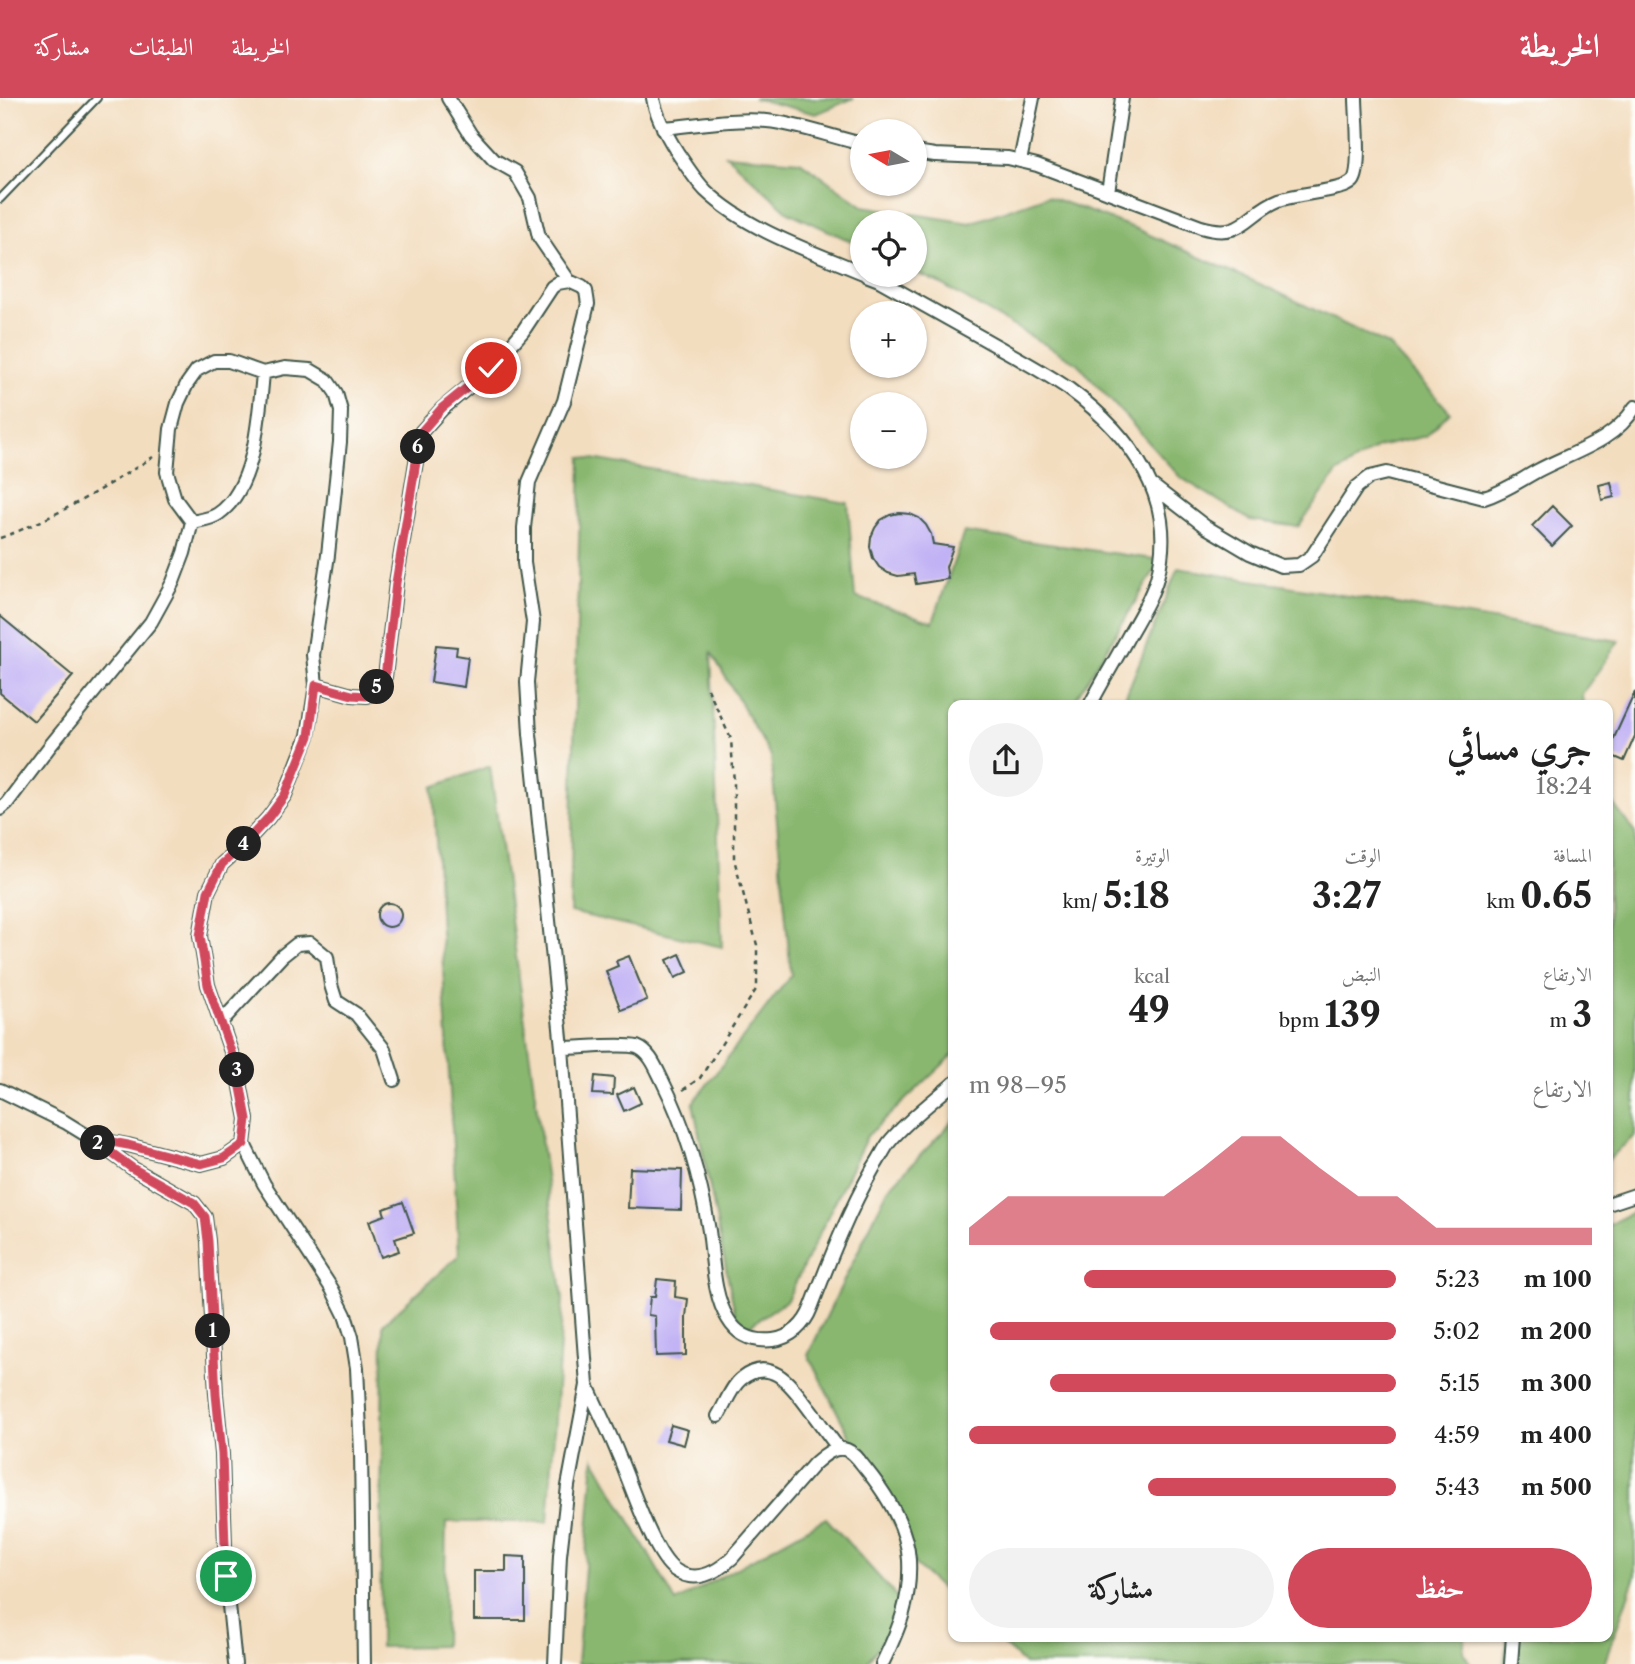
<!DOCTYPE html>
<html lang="ar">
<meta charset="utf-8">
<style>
body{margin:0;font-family:"Libre Caslon Text",Amiri,serif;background:#f2f2f2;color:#222;direction:rtl;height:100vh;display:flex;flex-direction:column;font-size:26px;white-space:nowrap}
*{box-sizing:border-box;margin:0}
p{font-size:23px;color:#767676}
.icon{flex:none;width:38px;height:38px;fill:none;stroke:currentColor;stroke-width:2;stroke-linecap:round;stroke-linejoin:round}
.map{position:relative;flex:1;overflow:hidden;direction:ltr}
.drawer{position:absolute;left:948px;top:602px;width:665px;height:942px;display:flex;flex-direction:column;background:#fff;border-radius:14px;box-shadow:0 2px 5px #0004;direction:rtl}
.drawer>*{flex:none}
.needle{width:46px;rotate:280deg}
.fabs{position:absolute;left:850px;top:21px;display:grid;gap:14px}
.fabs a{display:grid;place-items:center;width:77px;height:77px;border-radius:50%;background:#fff;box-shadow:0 2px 5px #0004;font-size:35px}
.pin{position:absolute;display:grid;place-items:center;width:60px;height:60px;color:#fff;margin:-30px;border:4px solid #fff;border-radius:50%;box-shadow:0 2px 7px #0007}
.km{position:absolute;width:35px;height:35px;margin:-18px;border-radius:50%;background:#222;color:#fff;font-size:19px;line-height:35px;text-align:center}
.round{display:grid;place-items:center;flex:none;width:74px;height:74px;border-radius:37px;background:#f2f2f2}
.summary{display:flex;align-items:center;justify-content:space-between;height:119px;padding:0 21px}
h1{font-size:38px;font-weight:700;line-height:52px}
.stats{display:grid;grid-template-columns:repeat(3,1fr);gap:10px;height:119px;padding:7px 21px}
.stats div{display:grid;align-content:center}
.stats b{font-size:35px;font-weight:700}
.stats small{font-size:19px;font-weight:400}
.stats p{font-size:19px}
.chart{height:196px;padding:14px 21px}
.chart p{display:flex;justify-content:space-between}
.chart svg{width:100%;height:126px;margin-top:7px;fill:#d1495b;opacity:.7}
.cta{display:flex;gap:14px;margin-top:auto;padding:14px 21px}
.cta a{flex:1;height:80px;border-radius:42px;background:#d1495b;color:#fff;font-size:28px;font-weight:700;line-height:80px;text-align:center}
.cta a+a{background:#f2f2f2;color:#222}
ul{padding:0 21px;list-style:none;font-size:23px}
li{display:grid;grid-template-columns:112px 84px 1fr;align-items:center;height:52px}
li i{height:18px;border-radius:9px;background:#d1495b}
header{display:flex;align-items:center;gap:42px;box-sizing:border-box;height:98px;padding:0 35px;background:#d1495b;color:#fff}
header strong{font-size:33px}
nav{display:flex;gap:38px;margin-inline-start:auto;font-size:24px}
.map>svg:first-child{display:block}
</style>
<header>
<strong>الخريطة</strong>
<nav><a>الخريطة</a><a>الطبقات</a><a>مشاركة</a></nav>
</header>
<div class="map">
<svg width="1635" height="1566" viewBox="0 0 1635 1566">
<rect width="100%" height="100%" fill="#fdfcf7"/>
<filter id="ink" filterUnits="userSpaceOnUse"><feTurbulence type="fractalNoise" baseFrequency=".0143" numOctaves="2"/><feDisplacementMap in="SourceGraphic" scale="14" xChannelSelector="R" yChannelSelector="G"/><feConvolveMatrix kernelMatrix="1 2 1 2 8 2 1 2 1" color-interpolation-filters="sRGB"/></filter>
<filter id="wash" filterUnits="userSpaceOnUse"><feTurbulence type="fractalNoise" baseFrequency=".00686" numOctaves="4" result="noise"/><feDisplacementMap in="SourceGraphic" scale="28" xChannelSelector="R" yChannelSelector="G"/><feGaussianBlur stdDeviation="1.57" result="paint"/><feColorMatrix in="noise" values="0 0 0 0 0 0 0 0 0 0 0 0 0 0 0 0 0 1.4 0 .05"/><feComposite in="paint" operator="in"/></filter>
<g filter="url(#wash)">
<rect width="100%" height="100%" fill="#f3ddbf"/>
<path fill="#89b76f" stroke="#547a52" stroke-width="2" d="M753 0H854L816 16Z
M726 57 800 63 863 108 970 125 1047 98 1134 130 1271 191 1388 247 1450 314 1426 338 1378 349 1337 375 1298 429 1250 422 1180 379 1077 265 939 185 915 174V124H863V149L788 114Z
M581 359 848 405 855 499 933 524 964 434 1161 462 1072 607H954V956L867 1038 787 1202 739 1235 693 1005 791 877 771 658 711 554 722 849 570 814Z
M1178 470 1619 543 1582 596 1583 607H1122Z
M490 668 563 1201 548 1424H446L444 1548 380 1549 383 1226 459 1157 433 689Z
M1608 699 1635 735V1037L1608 1062Z
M954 1022V1502L916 1468 808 1257 888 1091Z
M1635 1113V1478L1604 1566H1504L1507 1538H1608V1127Z
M594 1360 676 1504 826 1420 906 1509 866 1566H577Z
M994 1538H1465L1463 1554 1471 1566H1024Z"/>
<g id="blocks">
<path fill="#c1b2f5" d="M1611 384 1614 399 1602 402 1599 387Z
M1552 408 1572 428 1552 448 1532 428Z
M899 415 910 416 919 420 926 427 931 436 933 446 953 449 946 469 948 481 916 486 914 476 898 478 888 475 879 469 873 460 870 449 871 439 875 430 881 422 890 417Z
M0 518 73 578 34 623 0 595Z
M436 547 457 549 456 557 468 559 464 589 431 584Z
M1635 594V638L1624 663 1608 656V653Z
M377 817a12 12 0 1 1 24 0a12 12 0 1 1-24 0Z
M680 856 688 874 675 880 667 862Z
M629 858 647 902 621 912 606 873 618 868 616 863Z
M595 978 614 980 613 997 593 996Z
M634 989 641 1005 624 1013 617 997Z
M630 1070 682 1072 681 1112 628 1110Z
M403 1104 414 1135 395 1141 399 1153 381 1159 369 1123 385 1117 383 1111Z
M657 1181 676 1183 675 1199 688 1201 686 1219V1257L656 1258 655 1218 648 1217 650 1199H655Z
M671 1327 688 1332 684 1347 666 1342Z
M506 1458 525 1459V1522H474V1473H506Z"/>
</g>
</g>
<g filter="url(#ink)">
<use href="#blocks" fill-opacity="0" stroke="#3f5549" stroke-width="2"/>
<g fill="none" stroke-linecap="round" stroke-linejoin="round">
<g stroke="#3f5549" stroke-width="10">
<path id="service" d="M0 101 97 0"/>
</g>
<g stroke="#3f5549" stroke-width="16">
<path id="minor" d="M448 0 471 37 494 62 515 74 530 100 539 139 569 183 582 189 586 193 588 206 564 303 529 384 524 430V465L533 524 527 584 530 636 562 950 587 1287 568 1388 560 1457 555 1566
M653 0C656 19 667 38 677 54 686 67 695 82 706 93 747 132 811 153 863 175
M663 30C697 27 733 20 767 23 799 26 831 39 863 46
M915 54 935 57 1008 60 1037 67 1201 129C1244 142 1246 115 1279 102 1298 96 1319 95 1338 90 1343 89 1349 87 1353 83 1362 72 1356 16 1356 0
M1020 63 1033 0
M1108 94 1122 0
M866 177 879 182C915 202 951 222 986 242 1014 258 1043 273 1069 291 1130 336 1179 401 1157 480 1151 501 1139 519 1129 537 1116 561 1102 584 1090 607
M1153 388 1206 429 1250 455 1281 468 1299 467 1312 458 1357 389 1370 379 1387 375 1484 400C1504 394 1519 383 1537 373 1572 354 1613 345 1635 309
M192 424 175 401 167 374 171 331 178 305 187 286 197 272 214 263H229L263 275 285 270 310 272 327 282 336 295 341 313 340 344 328 457 313 557 316 587 308 638 285 697 268 720 242 748 222 766 208 794 200 838 208 887 238 974 247 1021 244 1046 264 1086 332 1191 345 1217 352 1239 357 1270 361 1354 364 1566
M316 587 352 597 367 598 385 579 396 485 421 334 442 311 491 270 523 233 552 189 558 185 569 183
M0 711 7 705 50 648 151 524 173 484 184 455 192 424C200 422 211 421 218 416 256 390 259 317 263 275
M221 924 282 858 297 846 310 845 327 859 331 887 336 903 356 916 384 951 394 982
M562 950C580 950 622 945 637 949 650 954 656 970 662 982 685 1028 701 1082 709 1133 713 1160 713 1198 728 1221 738 1238 754 1244 773 1242 791 1240 805 1226 811 1210 830 1161 848 1114 874 1069 880 1061 884 1050 891 1042 909 1021 933 1003 954 985
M0 992 65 1024 91 1040 128 1047 201 1066 224 1060 244 1046
M91 1040 132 1070 194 1105 205 1119 208 1143 216 1296 222 1356 226 1478 235 1566
M1608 1106 1635 1097
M587 1287C597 1310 609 1333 618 1356 630 1383 653 1457 675 1472 695 1486 716 1475 732 1460L814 1366C822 1359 834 1347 847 1352 855 1355 860 1364 866 1371 887 1397 907 1428 909 1462 911 1503 899 1531 882 1566
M718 1318C725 1307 731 1289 741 1281 772 1256 793 1290 810 1312 820 1325 829 1338 839 1351
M1511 1566 1513 1538"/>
</g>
<path stroke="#3f5549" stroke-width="2.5" stroke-dasharray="5 5" stroke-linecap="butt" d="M0 440C54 421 105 389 153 359
M683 992 700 980 757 890V847L734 761V685L731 641 706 587"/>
<use href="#service" stroke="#fff" stroke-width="6"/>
<use href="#minor" stroke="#fff" stroke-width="12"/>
</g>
</g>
<g fill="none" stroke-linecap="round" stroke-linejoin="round" filter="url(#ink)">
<g stroke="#fff" stroke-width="14">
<path id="route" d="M226 1478 222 1356 216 1296 208 1143 205 1119 194 1105 132 1070 91 1040 128 1047 201 1066 224 1060 244 1046 247 1021 238 974 208 887 200 838 208 794 222 766 242 748 268 720 285 697 309 638 316 587 352 597 367 598 385 579 396 485 421 334 442 310 491 270"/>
</g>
<use href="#route" stroke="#d1495b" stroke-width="9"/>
</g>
</svg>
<div class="fabs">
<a><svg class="needle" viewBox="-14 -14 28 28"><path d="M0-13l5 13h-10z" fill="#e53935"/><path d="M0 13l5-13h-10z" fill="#767676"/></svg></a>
<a><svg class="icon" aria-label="locate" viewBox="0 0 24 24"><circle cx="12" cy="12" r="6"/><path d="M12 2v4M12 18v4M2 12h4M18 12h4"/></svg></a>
<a>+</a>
<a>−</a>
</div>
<div class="pin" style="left:226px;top:1478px;background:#1e9e55"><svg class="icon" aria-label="arrive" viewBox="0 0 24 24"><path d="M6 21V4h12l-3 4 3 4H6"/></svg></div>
<div class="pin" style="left:491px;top:270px;background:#d93025"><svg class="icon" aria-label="check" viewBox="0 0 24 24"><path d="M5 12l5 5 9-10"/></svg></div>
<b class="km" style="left:213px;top:1233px">1</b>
<b class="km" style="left:98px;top:1045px">2</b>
<b class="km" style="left:237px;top:972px">3</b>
<b class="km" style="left:244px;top:746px">4</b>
<b class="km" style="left:377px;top:589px">5</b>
<b class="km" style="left:418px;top:349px">6</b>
<section class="drawer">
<div class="summary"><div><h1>جري مسائي</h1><p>18:24</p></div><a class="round"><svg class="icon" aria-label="share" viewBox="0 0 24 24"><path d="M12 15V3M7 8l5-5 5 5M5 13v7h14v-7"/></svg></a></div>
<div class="stats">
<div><p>المسافة</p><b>0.65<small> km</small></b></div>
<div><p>الوقت</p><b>3:27</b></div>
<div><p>الوتيرة</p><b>5:18<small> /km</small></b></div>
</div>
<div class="stats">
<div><p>الارتفاع</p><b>3<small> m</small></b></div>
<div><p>النبض</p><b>139<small> bpm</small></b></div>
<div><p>kcal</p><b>49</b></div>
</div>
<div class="chart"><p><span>الارتفاع</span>95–98 m</p>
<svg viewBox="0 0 160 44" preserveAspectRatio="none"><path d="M0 44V38L10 27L20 27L30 27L40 27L50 27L60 17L70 6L80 6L90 17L100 27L110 27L120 38L130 38L140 38L150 38L160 38V44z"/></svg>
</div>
<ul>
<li><b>100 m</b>5:23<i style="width:73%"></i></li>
<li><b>200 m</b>5:02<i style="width:95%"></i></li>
<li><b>300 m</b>5:15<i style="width:81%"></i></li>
<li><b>400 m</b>4:59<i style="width:100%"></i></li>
<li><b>500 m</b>5:43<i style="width:58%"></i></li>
</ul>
<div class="cta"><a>حفظ</a><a>مشاركة</a></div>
</section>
</div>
